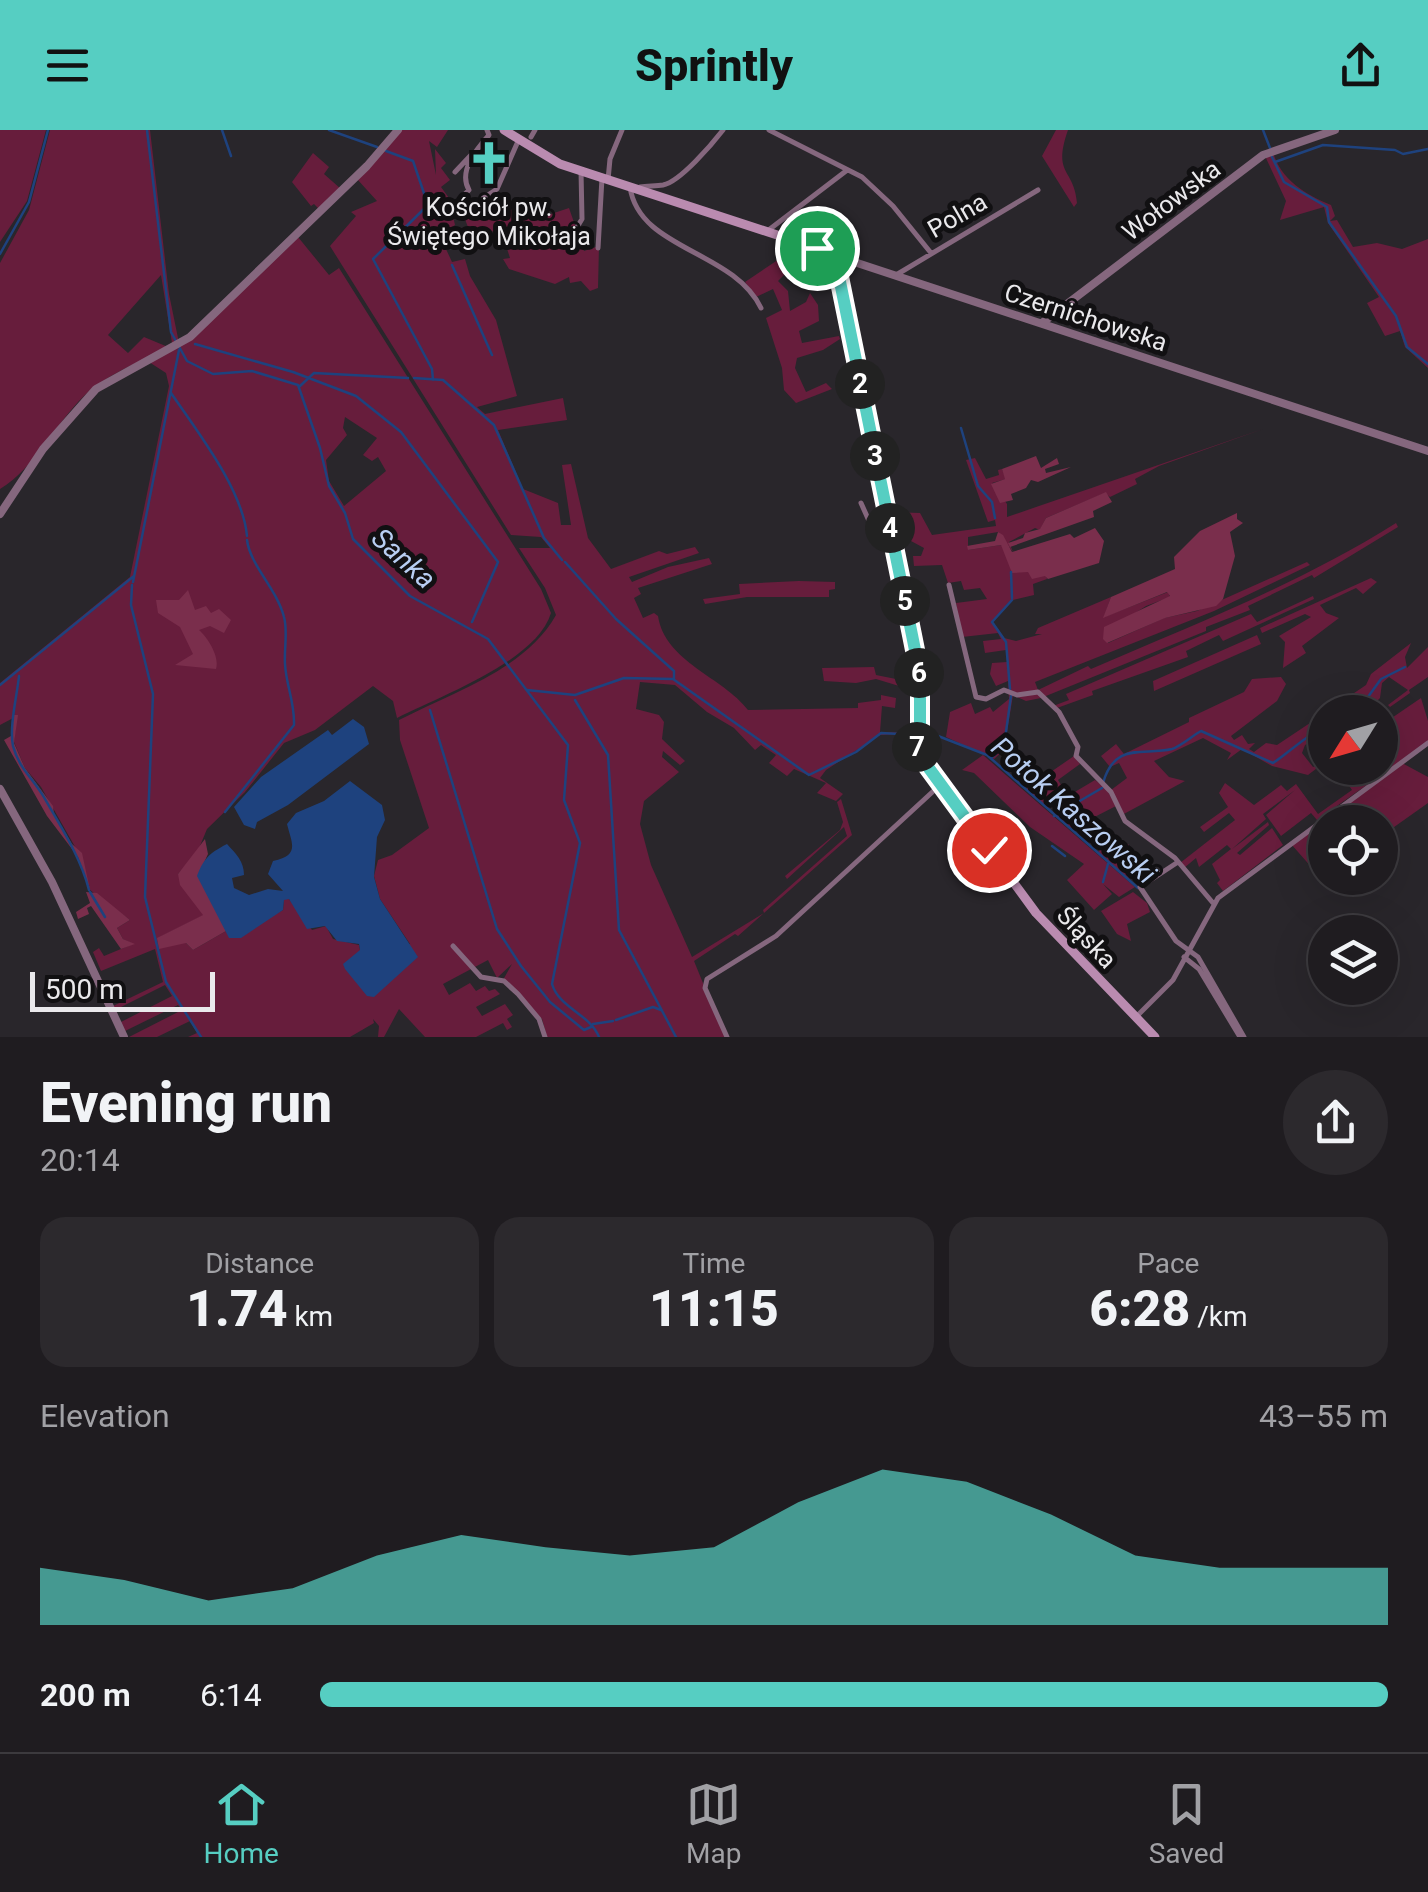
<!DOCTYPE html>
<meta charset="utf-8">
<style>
body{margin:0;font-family:Roboto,sans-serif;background:#2c292d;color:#f1f3f6;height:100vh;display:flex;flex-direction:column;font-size:38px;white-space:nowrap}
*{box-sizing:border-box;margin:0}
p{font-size:32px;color:#a1a1a5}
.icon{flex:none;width:55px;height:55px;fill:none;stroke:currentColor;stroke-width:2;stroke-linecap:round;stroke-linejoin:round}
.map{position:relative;height:907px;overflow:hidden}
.drawer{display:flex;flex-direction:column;background:#1f1c20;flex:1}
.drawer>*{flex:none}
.needle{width:65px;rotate:233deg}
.buttons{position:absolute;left:1308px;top:565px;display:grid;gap:20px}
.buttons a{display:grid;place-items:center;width:90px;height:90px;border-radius:50%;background:#1f1c20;box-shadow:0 10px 40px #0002,0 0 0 2px #3c3a3e;font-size:50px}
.scale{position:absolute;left:30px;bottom:25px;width:185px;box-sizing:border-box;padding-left:10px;border:5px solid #eae9ec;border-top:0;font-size:28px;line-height:35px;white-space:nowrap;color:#eae9ec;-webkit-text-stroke:8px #111012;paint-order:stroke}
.pin{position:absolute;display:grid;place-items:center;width:85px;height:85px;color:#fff;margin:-42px;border:5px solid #fff;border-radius:50%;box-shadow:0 2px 10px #0007}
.km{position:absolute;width:50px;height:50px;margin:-25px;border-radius:50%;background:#222;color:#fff;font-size:28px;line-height:50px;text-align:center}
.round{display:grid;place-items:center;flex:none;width:105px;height:105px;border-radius:52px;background:#2c292d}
.summary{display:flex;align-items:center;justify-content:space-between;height:170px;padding:0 40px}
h1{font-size:55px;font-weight:800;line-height:75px}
.metrics{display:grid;grid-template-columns:repeat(3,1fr);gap:15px;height:170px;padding:10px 40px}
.metrics div{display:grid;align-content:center;border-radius:25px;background:#2c292d;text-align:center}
.metrics b{font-size:50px;font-weight:800}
.metrics small{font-size:28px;font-weight:400}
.metrics p{font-size:28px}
.chart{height:280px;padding:20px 40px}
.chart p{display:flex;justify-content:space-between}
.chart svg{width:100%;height:180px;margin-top:10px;fill:#56cec2;opacity:.7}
ul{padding:0 40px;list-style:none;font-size:32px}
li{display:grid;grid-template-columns:160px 120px 1fr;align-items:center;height:75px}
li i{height:25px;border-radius:12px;background:#56cec2}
header{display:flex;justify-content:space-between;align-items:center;height:130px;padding:0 40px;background:#56cec2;color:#111;font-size:45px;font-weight:800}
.tabs{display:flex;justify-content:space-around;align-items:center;height:140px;border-top:2px solid #3c3a3e;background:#1f1c20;font-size:28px;color:#a1a1a5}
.tabs a{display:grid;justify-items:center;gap:5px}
.tabs .active{color:#56cec2}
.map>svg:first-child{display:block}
</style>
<header><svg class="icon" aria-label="menu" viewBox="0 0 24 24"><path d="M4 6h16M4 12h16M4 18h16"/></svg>Sprintly<svg class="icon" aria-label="share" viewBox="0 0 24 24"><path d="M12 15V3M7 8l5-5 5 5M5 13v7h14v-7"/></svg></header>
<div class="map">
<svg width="1428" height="907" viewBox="0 0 1428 907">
<rect width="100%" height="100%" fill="#29262b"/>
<path fill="#671d3c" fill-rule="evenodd" d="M0 0H46L27 71 0 112Z
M50 0H150L169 164 179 213C149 228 109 242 84 266 54 295 36 337 0 359V133L29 80ZM161 145 172 213 168 217 144 207 128 223 108 205Z
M401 0H448L437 17 429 11 436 45 435 19 446 33 441 38 450 50 441 57 449 68 455 95 440 106 452 132 465 129 470 146 496 190 517 266 477 277 485 284 563 268 567 290 498 300 523 359 558 373 561 395H571L562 335 571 334 588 408 611 439 659 421 667 424 695 417 699 423 629 447 632 452 668 437 709 428 712 434 638 458 641 464 634 468 643 488 654 483 658 486C665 532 723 547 748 580L858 578V573L881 570V565L896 568 895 578 882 576 880 602 915 603 880 605 826 640 820 648 843 664 836 671 817 663 826 653 794 639 787 646 769 633 776 625 761 615 755 620 734 598 707 582 675 555 640 552 636 579 659 585 664 592 662 609 685 631 680 635 663 621 662 627 679 642 644 671 640 694 651 735 692 827 764 783 763 780 847 706 844 697 787 749 785 746 840 700 843 692 837 672 841 669 852 705 738 806 735 804 694 831 725 907H547L542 889 503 850 512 834 497 848 488 830 443 854 449 865 470 853 476 861 485 856 489 861 495 859 500 864 476 877 482 886 505 874 513 885 507 889 512 897 507 900 503 893 476 907H425L399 879 384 907H378L379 896 373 889 374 893 350 907H188L197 903 190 891 157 907H129L182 880 178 875 123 902 119 893 172 866 165 855 113 881 111 877 163 852 155 819 101 841 93 822 99 818 104 826 133 814 123 809 117 798 130 790 90 760 78 722 41 657 25 638 14 612 17 586 0 595V553L130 447 169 256 166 243 149 232 182 215 298 107 329 145 339 138 541 459 551 483C537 531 440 566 397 588L393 571 373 556 315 600 284 613 245 662 207 699 197 723 178 744 204 785 162 806 186 813 193 820 226 801 230 808 283 780 284 769H289L312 800 326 796 333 809 359 815 360 820 410 814 380 769 374 746 378 730 392 725 429 698 400 610 399 590C453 562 525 540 556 485L545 458 519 418H550L541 407 511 405 330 116 356 86 351 82 377 71 357 49ZM345 287 377 308 363 325 372 331 378 327 386 341 344 376 329 351 326 330 347 305 343 298Z
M1056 0H1068C1052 46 1074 37 1077 73L1074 77 1042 26Z
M1273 22C1280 49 1306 65 1331 75L1335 86 1330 91 1337 90 1353 117 1377 113 1402 119 1428 109V238L1405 217 1400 201 1385 206 1367 173 1379 167 1328 93 1324 77 1280 90 1286 71 1265 26Z
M313 23 329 37 324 44 341 59 320 80 314 74 311 76 292 52Z
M495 63 506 80 539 72 538 80 547 78 548 82 536 89 569 78 584 121 599 116 598 158 590 161 581 151 570 153 569 147 555 154 509 139 503 129 510 128 501 100 471 105 463 84Z
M800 115 805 117 781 137 785 144 778 151 788 161 790 181 806 172 810 163 818 175 819 191 799 201 802 213 839 206 840 209 823 220 797 228 795 238 806 262 826 253 832 259 796 273 784 260 782 238 766 188 782 180 773 159 756 167 745 152Z
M1263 299 1159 336 1135 349 1137 354 1110 367 1105 363 1046 388 1040 400 1035 398 1009 412 1013 422 998 402 968 407V420L1001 415 1031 444 1046 446 1047 449 1033 454 1034 465 1013 470 993 492 1004 508 1016 511 1042 504H1035L1038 498 1111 467 1104 487 1168 462 1170 467 1146 476 1106 502 1108 513 1164 488 1197 481 1307 432 1310 435 1214 481 1035 552 1038 560 1088 536 1091 539C1195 494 1299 454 1396 393L1398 397 1314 448 1312 445 1248 476 1250 480 1206 497V501L1041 568 1026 571 1013 565 1004 620 994 629 946 607 950 582 971 573 975 584 990 577 993 582 1009 569 1008 551 996 556 990 544 992 533 1007 532 1006 520 985 523 983 511 1001 509 998 503 962 507 956 473 987 469 980 458 964 460 961 451 948 453 942 435 914 436 913 426H921L924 418 911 411 895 412 894 408H910L909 392 890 390 878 326 888 352 884 353 890 382 920 383 932 405 996 396 995 390 988 392 966 330 975 328 986 349 999 345 998 340 1002 339 1006 349 992 353 1007 374V387Z
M1371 448 1377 452 1363 464 1356 458 1320 475 1326 483 1339 488 1302 516 1306 523 1283 538 1285 512 1279 506 1311 487 1305 484 1262 503 1260 498Z
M799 451 835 452V459L829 460V467H747L705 474 703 469 740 464 739 454Z
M1313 466 1314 469 1223 511 1219 505 1186 521 1188 527 1092 561 1093 565 1057 578 1053 576 1069 570 1066 564 1251 484 1257 492Z
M1257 505 1261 514 1154 561 1153 551Z
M1411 513 1405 527 1407 538 1428 517V547L1409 560 1410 563 1390 577 1388 575 1408 560 1389 547 1382 553 1380 568 1366 582H1326L1366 555 1371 544Z
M874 537 876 545 906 551 914 547 917 567 909 565V559L876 549 856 553 824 551 822 538Z
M1281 547 1286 554 1277 571 1231 606 1234 610 1242 605 1248 614 1255 613 1249 619 1254 622 1266 613 1277 615 1325 583V603L1305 615 1302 623 1313 637 1325 632 1308 645 1272 636 1242 619 1227 630 1231 623 1203 608 1154 631 1169 647 1185 651 1122 685 1111 660 1127 648 1119 633 1110 637 1101 626 1116 614 1124 624 1189 592V588L1244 562 1252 549Z
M1421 568 1428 591V612L1317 690 1311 683 1281 706 1266 685 1295 660 1263 684 1266 689 1232 719 1268 692 1269 695 1237 723 1240 725 1272 698 1283 715 1223 761 1217 753 1220 750 1212 734 1231 719 1227 715 1199 737 1196 728 1184 738 1180 733 1235 690 1229 683 1204 702 1200 697 1228 677 1219 663 1225 653 1254 675 1281 655 1287 661 1296 654 1318 684 1352 660 1337 638H1380V596Z
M983 625 1135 757 1119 767 1103 754 1112 764 1094 780 1067 750 1084 734 1030 697 974 643 962 640Z
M1074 626 1080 634 1058 650 1068 666 1095 650 1106 658 1116 676 1071 699 1052 683 1071 672 1069 667 1048 679 1026 659Z
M1402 633 1428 647V673L1380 707V692H1354L1339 678Z
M1334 682 1345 692H1325V745L1321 748 1291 714Z
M1105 696 1115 714H1128L1143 739 1128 748 1097 723 1100 720 1085 707Z
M1133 762 1147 773 1150 782 1127 794 1131 811 1117 804 1101 781Z"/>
<path fill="#7a2e4c" d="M1036 326 1041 338 1057 328 1059 334 1045 339 1046 343 1071 337 1038 352 1031 350 1026 358 1011 364 1013 370 1000 373 991 354 1005 349 1002 339Z
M1106 362 1112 372 1093 381 1094 387 1010 417 1008 413 1023 408 1025 403 1040 399 1046 388Z
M1237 383V389L1243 393 1230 402 1235 426 1223 469 1216 476 1165 488 1107 513 1103 509 1104 497 1170 466 1167 462 1103 488 1111 467 1175 439 1174 427 1200 401Z
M1095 398 1104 411 1099 433 1048 449 1045 446 1032 449 1028 442 1012 443 1001 415 968 420 967 416 995 411 998 402 1003 405 1012 422 1070 404 1074 408Z
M188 460 195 480 206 476 211 483 219 479 231 490 224 503 210 496 199 500C207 507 220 526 216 539L175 535 193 524 180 497 158 483 156 470H179Z
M14 585H18L14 613 25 638 53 676 54 684 72 714 82 723 90 760 78 727 47 686 4 610 11 606Z
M205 709 208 724 201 739 226 801 193 820 186 813 159 819 157 808 203 785 180 755 178 744Z
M86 762 97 763 130 790 117 798 123 809 135 814 121 819 91 776 87 778 89 784 78 789 76 782 90 773Z"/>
<path fill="#1e427e" d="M353 589 364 597 369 614 288 675 257 692 255 699 244 695 234 677 261 647 328 600 332 605Z
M350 651 382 675 385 690 377 707 374 747 380 769 418 827 374 867 367 866 345 839 343 834 360 820 359 814 337 811 325 796 307 799 289 769 284 770 283 780 241 808H229L197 746C203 731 207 724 227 714 236 724 244 731 244 745L232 748 234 758 249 765 268 759 283 761 268 744 273 731C300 725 292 714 287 694L296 683 324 671Z"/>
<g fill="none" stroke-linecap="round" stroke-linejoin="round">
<path stroke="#1e427e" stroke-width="2.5" d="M147 0 171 202 187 231 213 244 252 241 298 255 320 318 329 356 345 383 353 409 410 466 488 509 568 615 564 670 580 713 552 854C559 878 590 884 599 907
M222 0 231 26
M329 0 377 17
M1263 0 1270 18
M386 21 413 31 428 75 373 129 432 239 433 250
M1272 27 1284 52 1327 77 1329 92 1396 186 1407 217 1428 234
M1275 32 1323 15 1395 20 1403 24 1428 19
M0 124 29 72 48 0
M452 135 492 225
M195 214 293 242 356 266 401 302 498 432 472 492
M414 248 443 250 494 295 544 408 562 430
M300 256 314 243 408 248
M171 263C197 301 243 360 247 406
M961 298 978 356 992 372 995 388
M565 432 616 489 674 541V548
M1011 442 1012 468
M133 452 179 220
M132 455 131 475 153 564 145 767 166 852 201 907
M19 546C17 566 9 597 13 616 19 639 34 649 45 669 61 697 81 728 89 760
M0 555 134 446
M1010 559 1006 512 992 492 1012 470
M527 560 575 565 624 548 673 549 809 645 856 622 881 603 938 606 987 625 1138 758
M575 570 608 625 619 800 676 907
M430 580 497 799 521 836 550 872 584 900 591 897
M1357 582 1381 549 1405 537
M992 627 1004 616 1011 566
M1103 653C1115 611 1143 626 1172 619 1181 616 1192 606 1201 601L1273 633C1290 622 1307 604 1325 598
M225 682 294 595C295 573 286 555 285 534 284 518 288 501 284 487 277 459 250 435 247 410
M1054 686 1102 658
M1052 716 1065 726
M1103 752 1108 734
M90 762 105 787
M616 890 653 877 661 880
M593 894 613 891"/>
<path stroke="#85677e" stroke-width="5" d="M769 0 862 47 893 76 931 123
M531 7 535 0
M455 42 472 24
M608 50 610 29 622 0
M630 57C639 120 733 120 761 178
M640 57C648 56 656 56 663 55 680 52 713 13 723 0
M463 66 469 60C458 41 476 20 489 5L487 0
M456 86 497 59 519 9
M576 99 582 89 581 41
M766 102 846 41
M598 118 602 48
M896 145 1038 60
M861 373 874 402 895 429
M949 455 976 567 986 569 1004 560 1017 565 1038 562 1059 582 1078 617 1076 626 1111 662 1125 691 1175 728 1213 773
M1178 732 1140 757 1176 811 1198 827 1244 907
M453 816 481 847 504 851 518 864 539 889 545 907
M1184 827 1199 839 1240 907
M1136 887 1173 850 1218 768 1428 613
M727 907 705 858 707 849 776 806 940 655"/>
<path stroke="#85677e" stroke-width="8" d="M839 127 1428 321
M1042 193 1263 25 1335 0
M0 384 43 319 96 259 190 207 367 36 398 0
M0 659 52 752 124 907"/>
<path stroke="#ba8bb0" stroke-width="9" d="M504 0 560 34 826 121 839 127 838 134
M821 120 832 128 838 142 918 535 920 625 1036 783 1155 907"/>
</g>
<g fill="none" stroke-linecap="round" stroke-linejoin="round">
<g stroke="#fff" stroke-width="20">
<path id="route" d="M817 118 832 128 838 142 912 505 920 545V626L989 720"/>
</g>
<use href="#route" stroke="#56cec2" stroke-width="12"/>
</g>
<defs>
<g id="church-bare" transform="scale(3.45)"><path d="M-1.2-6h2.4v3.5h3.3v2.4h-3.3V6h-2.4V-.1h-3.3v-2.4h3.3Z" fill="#56cec2" stroke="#111012" stroke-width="2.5" paint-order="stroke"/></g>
</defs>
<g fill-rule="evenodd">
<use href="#church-bare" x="489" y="33"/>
</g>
<g text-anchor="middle" stroke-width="10" stroke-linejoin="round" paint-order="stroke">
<g font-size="25" fill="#eae9ec" stroke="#111012">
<text transform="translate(1171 70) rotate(-37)" y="9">Wołowska</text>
<text transform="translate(957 85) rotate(-30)" y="9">Polna</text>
<text transform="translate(1086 187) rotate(18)" y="9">Czernichowska</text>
<text transform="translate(1087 807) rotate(47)" y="9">Śląska</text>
</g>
<g font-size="25" fill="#eae9ec" stroke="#111012">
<text x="489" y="86">Kościół pw.<tspan x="489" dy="29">Świętego Mikołaja</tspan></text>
</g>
<g font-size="28" font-style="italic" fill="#b8cef2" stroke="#111012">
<text transform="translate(404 428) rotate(42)" y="10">Sanka</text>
<text transform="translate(1074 680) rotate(41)" y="10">Potok Kaszowski</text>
</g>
</g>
</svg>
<div class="buttons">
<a><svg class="needle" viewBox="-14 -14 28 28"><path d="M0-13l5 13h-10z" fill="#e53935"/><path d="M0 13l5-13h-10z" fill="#a1a1a5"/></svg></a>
<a><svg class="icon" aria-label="locate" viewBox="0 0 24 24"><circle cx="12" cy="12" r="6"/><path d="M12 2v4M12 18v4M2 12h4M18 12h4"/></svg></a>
<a><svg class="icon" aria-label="layers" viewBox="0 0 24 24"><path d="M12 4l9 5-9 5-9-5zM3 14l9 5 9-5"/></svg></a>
</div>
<div class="scale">500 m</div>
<div class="pin" style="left:817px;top:118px;background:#1e9e55"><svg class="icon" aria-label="arrive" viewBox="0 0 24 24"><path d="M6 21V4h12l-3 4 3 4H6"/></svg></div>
<div class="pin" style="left:989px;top:720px;background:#d93025"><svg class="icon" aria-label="check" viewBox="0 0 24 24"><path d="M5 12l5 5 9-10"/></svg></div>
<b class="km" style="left:860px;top:254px">2</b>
<b class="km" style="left:875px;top:326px">3</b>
<b class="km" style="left:890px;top:398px">4</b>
<b class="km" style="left:905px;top:471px">5</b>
<b class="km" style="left:919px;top:543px">6</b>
<b class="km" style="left:917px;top:617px">7</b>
</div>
<section class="drawer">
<div class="summary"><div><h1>Evening run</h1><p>20:14</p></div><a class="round"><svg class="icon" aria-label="share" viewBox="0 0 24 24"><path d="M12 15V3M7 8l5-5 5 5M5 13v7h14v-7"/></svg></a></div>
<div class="metrics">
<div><p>Distance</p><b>1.74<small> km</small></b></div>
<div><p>Time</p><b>11:15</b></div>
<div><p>Pace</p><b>6:28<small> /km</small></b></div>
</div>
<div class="chart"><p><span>Elevation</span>43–55 m</p>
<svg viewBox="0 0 160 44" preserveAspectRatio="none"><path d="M0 44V30L10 33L20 38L30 35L40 27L50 22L60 25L70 27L80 25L90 14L100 6L110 9L120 17L130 27L140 30L150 30L160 30V44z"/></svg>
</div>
<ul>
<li><b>200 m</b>6:14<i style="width:100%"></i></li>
</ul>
</section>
<nav class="tabs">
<a class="active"><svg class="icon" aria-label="home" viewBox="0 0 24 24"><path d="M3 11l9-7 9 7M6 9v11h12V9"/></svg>Home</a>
<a><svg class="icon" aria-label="map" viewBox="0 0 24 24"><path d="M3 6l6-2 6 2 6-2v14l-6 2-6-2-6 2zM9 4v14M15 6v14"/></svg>Map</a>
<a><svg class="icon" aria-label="saved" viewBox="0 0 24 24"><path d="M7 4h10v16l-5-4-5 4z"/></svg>Saved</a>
</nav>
